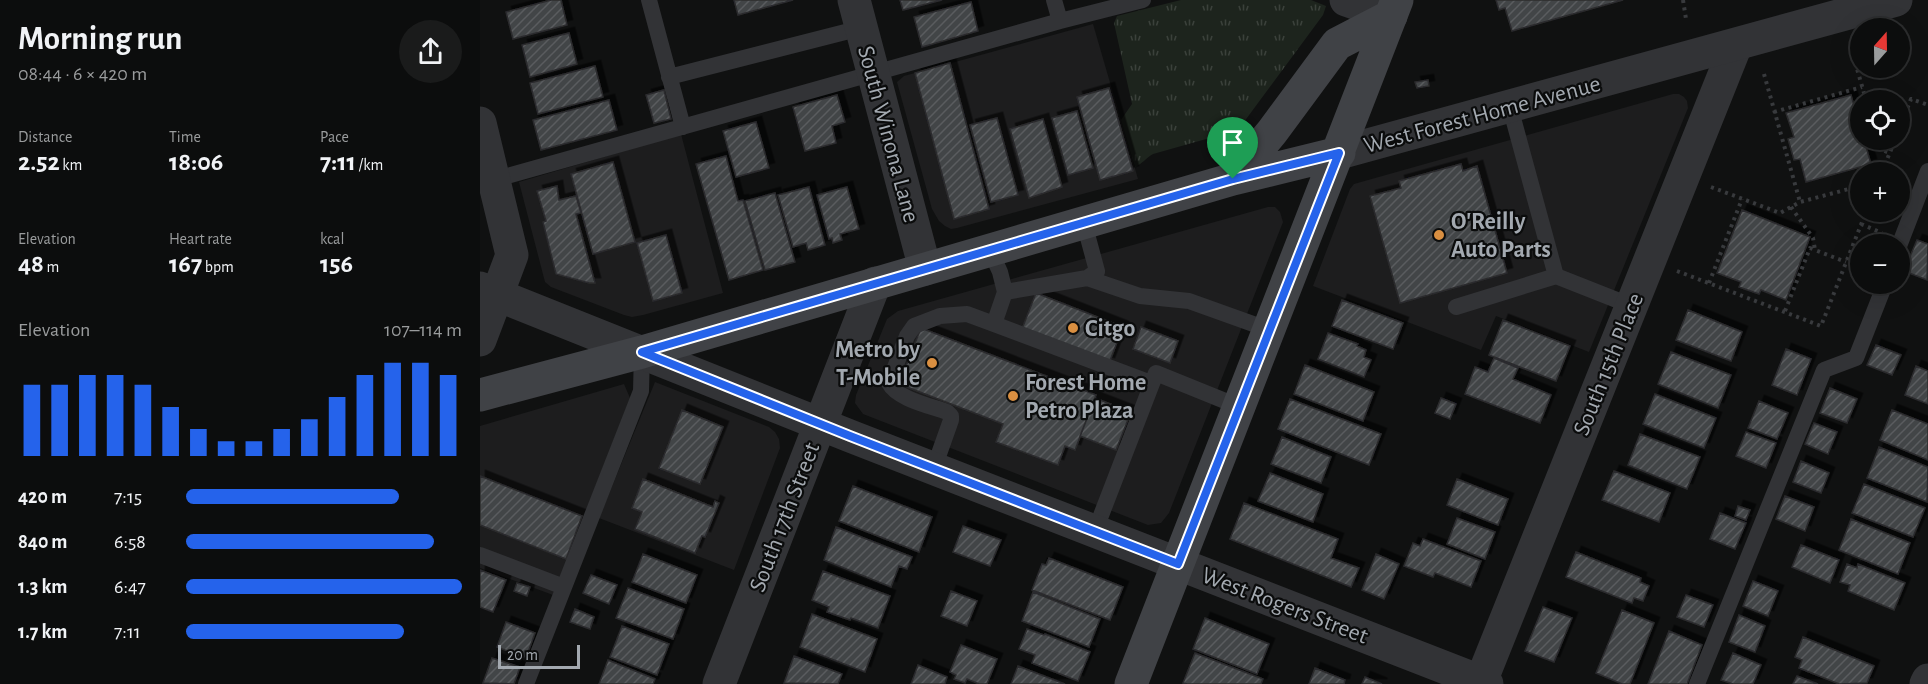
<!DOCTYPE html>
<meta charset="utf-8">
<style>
body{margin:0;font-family:"Alegreya Sans",sans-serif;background:#1a1b1b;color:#f1f3f6;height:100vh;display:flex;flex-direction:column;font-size:22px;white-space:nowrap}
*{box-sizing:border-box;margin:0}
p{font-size:20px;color:#9a9c9d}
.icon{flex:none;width:33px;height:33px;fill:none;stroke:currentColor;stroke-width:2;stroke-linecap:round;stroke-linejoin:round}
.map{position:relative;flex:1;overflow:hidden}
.panel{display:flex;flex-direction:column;background:#0c0d0d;width:480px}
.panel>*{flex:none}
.needle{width:39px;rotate:20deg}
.fabs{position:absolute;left:1370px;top:18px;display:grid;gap:12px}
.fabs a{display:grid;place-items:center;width:60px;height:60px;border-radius:50%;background:#0c0d0d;box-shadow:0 6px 24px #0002,0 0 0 2px #2c2d2e;font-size:30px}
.scale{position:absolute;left:18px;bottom:15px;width:82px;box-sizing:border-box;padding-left:6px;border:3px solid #a3a9b0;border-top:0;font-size:16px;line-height:21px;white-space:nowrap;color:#a3a9b0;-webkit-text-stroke:4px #0b0c0c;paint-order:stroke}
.pin{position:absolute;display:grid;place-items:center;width:51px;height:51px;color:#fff;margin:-62px -26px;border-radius:50% 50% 50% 0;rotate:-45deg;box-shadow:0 0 6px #0007}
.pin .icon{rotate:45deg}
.round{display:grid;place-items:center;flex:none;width:63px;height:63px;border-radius:32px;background:#1a1b1b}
.headline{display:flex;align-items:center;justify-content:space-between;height:102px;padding:0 18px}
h1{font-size:33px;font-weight:700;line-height:45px}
.stats{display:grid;grid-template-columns:repeat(3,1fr);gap:9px;height:102px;padding:6px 18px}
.stats div{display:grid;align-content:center}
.stats b{font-size:26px;font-weight:700}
.stats small{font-size:16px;font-weight:400}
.stats p{font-size:16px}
.chart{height:168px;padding:12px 18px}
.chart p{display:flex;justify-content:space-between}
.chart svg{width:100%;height:108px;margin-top:6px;stroke:#2563eb;stroke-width:6}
ul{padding:0 18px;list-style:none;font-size:20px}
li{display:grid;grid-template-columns:96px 72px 1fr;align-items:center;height:45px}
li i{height:15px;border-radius:8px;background:#2563eb}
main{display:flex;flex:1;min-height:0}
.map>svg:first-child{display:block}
</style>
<main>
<section class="panel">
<div class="headline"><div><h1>Morning run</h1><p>08:44 · 6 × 420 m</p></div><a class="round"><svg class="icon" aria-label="share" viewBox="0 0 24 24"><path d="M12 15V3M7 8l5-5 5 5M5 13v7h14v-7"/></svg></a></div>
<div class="stats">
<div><p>Distance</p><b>2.52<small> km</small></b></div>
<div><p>Time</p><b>18:06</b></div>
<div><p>Pace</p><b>7:11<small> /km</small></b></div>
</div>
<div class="stats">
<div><p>Elevation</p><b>48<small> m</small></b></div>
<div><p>Heart rate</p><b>167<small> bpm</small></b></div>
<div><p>kcal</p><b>156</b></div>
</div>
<div class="chart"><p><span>Elevation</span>107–114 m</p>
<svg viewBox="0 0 160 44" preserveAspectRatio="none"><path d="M5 44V15M15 44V15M25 44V11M35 44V11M45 44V15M55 44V24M65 44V33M75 44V38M85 44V38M95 44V33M105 44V29M115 44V20M125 44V11M135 44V6M145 44V6M155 44V11"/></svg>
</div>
<ul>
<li><b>420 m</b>7:15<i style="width:77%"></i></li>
<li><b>840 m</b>6:58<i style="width:90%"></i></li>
<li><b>1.3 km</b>6:47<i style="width:100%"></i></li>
<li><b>1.7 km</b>7:11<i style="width:79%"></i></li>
</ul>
</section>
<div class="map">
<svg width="1448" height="684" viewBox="0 0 1448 684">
<defs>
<pattern id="grass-tufts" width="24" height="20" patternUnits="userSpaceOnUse" patternTransform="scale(1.5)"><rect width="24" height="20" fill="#1d241d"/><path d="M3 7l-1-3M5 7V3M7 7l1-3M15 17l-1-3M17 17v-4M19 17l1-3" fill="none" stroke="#3b413b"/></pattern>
<pattern id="building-hatch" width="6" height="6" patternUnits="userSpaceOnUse" patternTransform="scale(1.5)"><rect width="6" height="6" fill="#424446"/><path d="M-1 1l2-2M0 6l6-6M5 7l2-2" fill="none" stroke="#5a5c5e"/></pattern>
<filter id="shadow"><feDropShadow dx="5.5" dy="-5.5" stdDeviation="0" flood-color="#0009"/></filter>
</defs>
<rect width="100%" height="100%" fill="#101111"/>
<path fill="#1d1d1e" d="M613 24 658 179 477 228 471 229 465 226 459 221 452 209 417 82 424 76Z
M1193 94H1199L1204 97 1207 101 1208 108 1109 352 1016 316 1001 350 833 286 870 189 874 184Z
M201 134 243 293 163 315 152 317 144 315 71 287 65 282 39 182Z
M788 207H795L800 212 803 222 689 513 681 523 668 525 383 414 375 403 376 395 407 319 418 311Z
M175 382 289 427 295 432 299 439 300 448 254 570 119 518Z
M144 384 150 398 73 595 0 568V426Z"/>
<path fill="url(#grass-tufts)" d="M701 0H831L846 6 843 15 758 130 673 154C666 158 662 164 655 167L641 120 652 104 634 23 637 16Z"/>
<path fill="url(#building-hatch)" stroke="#2b2b2d" stroke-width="1.5" filter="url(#shadow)" d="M71 0H81L87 25 33 39 26 12Z
M254 0H313L258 15Z
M420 0H462L423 10Z
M1016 0H1143L1032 31 1025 8 1019 10Z
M491 2 498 31 442 47 434 17Z
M89 33 97 64 50 77 42 45Z
M470 63 509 209 474 219 435 73Z
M115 66 123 97 58 114 50 83Z
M948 80 949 86 937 88 935 82Z
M629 88 653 171 620 180 597 97Z
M184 90 191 119 174 123 166 95Z
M357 95 365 122 352 126 356 143 325 151 313 107Z
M1371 95 1380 127V140H1384L1391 164 1326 182 1320 159 1314 160 1308 139 1314 137 1306 113Z
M129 100 137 130 61 150 53 120Z
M597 111 613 168 588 175 572 118Z
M517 118 538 195 511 202 490 125Z
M563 119 582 187 549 198 530 129Z
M276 122 289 168 256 177 243 131Z
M246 156 258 201 263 200 283 270 249 280 216 164Z
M133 162 155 242 113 254 91 174Z
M981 164 983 171 997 166 1027 273 920 303 890 196 921 188 919 181Z
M77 186 79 200 96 196 101 213 96 214 115 283H109L76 274 63 222 66 221 57 191Z
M329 187 345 245 328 250 326 243 313 247 298 195Z
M367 187 379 229 360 234 362 240 353 243 352 238 349 239 337 195Z
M295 193 315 262 285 270 265 201Z
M1262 210 1330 237 1306 300 1281 290 1279 294 1259 287 1261 282 1237 273Z
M186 235 202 293 173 301 157 243Z
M1437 240 1448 244 1447 280 1424 271Z
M556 293 643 327 629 363 542 329Z
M862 300 923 323 913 349 852 326Z
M1208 310 1262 332 1251 361 1196 340Z
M1023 320 1090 346 1076 381 1009 355Z
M661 327 698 341 690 363 653 349Z
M441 328 616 395 595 450 585 446 578 465 516 442 523 424 419 384Z
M848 333 878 344 877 346 886 350 884 357 891 360 884 377 838 359Z
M1396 345 1421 355 1412 375 1387 365Z
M1306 349 1331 359 1317 395 1292 385Z
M1191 352 1251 375 1238 408 1178 384Z
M1014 358 1038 368 1033 379 1071 395 1060 423 985 394 995 367 1008 372Z
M825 365 894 392 883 421 814 394Z
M1436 366 1448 371V404L1425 395Z
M1350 388 1377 399 1367 423 1340 413Z
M1175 394 1236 418 1224 448 1163 424Z
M615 398 651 412 636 450 600 436Z
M961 398 976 404 970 419 955 413Z
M810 399 901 434 889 465 798 429Z
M1279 401 1308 413 1297 439 1268 428Z
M202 410 243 427 220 484 179 468Z
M1412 410 1448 424V460L1400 440Z
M1334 423 1357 432 1348 454 1325 444Z
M1266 432 1296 443 1286 468 1256 456Z
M1160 434 1220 457 1207 489 1148 465Z
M802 437 851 457 841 483 791 464Z
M1399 447 1448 467 1447 502 1387 478Z
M1321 461 1349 473 1341 493 1313 482Z
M1134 471 1190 493 1179 522 1122 500Z
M790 473 843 494 833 522 778 501Z
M0 476 102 516 86 559 0 525Z
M163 479 233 507 235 501 239 503 225 537 222 536 215 553 155 529 162 512 152 508Z
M977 479 1028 499 1018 525 967 505Z
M1384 484 1445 508 1433 537 1372 513Z
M373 486 452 517 439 552 359 521Z
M1305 496 1334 507 1325 531 1296 519Z
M764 503 858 539 851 558 879 568 871 587 750 539Z
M1258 506 1270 510 1266 520 1255 516Z
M1240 513 1266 523 1255 549 1230 539Z
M977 518 1015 532 1005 559 967 544Z
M1371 519 1430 543 1418 574 1359 550Z
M483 526 521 540 510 566 473 552Z
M356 527 432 557 427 569 419 566 411 587 344 560Z
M943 539 1001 561 991 587 955 573 953 577 924 566 933 543 940 546Z
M1321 545 1359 560 1350 583 1312 567Z
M1096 552 1161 578 1160 582 1169 586 1163 601 1154 598 1152 603 1086 577Z
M163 554 217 575 206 603 152 582Z
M896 554 919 564 904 599 882 590Z
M569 558 643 587 630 620 552 590 562 564 566 565Z
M1367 564 1377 568 1378 564 1425 583 1414 610 1368 591 1370 585 1360 582Z
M0 570 26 580 13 612 0 607Z
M343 571 410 596 398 628 371 618 370 620 347 612 349 607 332 600Z
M111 575 137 585 129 604 103 593Z
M1273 581 1298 591 1288 616 1263 606Z
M37 583 50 587 47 596 34 591Z
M148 588 204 609 193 639 136 618Z
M471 591 497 601 487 626 461 616Z
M553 592 620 619 609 647 542 621Z
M1206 595 1233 605 1224 627 1197 617Z
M1063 607 1092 618 1074 662 1045 651Z
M95 609 114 617 110 629 90 622Z
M1142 610 1174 623 1150 684H1142L1116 673Z
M332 614 397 639 385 672 320 647Z
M1259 615 1285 626 1275 652 1249 642Z
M725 618 789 644 777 674 713 649Z
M26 622 55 633 46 658 17 647Z
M142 626 189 644 177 675 130 657Z
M547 629 564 635 565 634 610 652 598 681 552 663 555 655 539 649Z
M1189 631 1222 645 1207 684H1168Z
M1323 637 1394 666 1387 683 1359 684 1319 668 1322 660 1315 657Z
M481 645 517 659 507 684H499L487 679 485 683 474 679 476 675 470 672Z
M715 653 783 679 781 684H707L703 683Z
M1253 653 1281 665 1273 684H1253L1241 680Z
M314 656 362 674 358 684 304 683Z
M12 658 40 667 34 684 3 683Z
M128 660 175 679 173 684H119Z
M438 665 467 677 465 684H431Z
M538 666 585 684H531Z
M835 668 865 680 864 684H829Z
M1317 676 1338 684H1313Z
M885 677 902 684H882Z"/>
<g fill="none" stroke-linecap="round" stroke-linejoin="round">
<path stroke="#383a3d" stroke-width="4" stroke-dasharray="3 4.5" stroke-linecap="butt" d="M1203 0 1206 19
M1371 48 1386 100
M1284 74 1320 202
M1294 112 1382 87
M1419 129 1431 99 1448 105
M1397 140 1399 149 1410 153
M1402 172 1415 140
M1231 187 1300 213 1320 202 1380 186
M1311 207 1333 238 1335 250 1366 262
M1381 224 1402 233
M1197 271 1341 326 1386 212
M1229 283 1262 199
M1305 311 1330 248 1335 250"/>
<path stroke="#323336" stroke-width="16" d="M169 0 203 127
M574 0 580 21
M189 77 381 28
M1030 107 1076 276 1152 306
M13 180 580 21 663 0
M1419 246 1448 171
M510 250 520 272 525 292 514 324 671 383
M607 278 660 296 709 301 790 330
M525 292 607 278 617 271 604 223
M976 307 1076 276
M454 468 471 420V416L467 412C451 406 417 399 409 383L427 336 434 326 460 316 487 314 514 324
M615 531 676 373 760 407
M0 555 84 587
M46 684 161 391 162 352
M1217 684 1344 370 1376 358 1405 284"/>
<path stroke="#323336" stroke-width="33" d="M374 0 445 269
M866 0 911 16
M0 123 32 255 0 340
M0 288 370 436 1007 684
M239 684 395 283
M1000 684 1256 45
M1446 684 1448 680"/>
<path stroke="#323336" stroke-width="33" d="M859 153 1416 0"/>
<path stroke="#404246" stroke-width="33" d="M753 179 792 132 857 44 911 16
M0 395 162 352 753 179 859 153
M651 684 917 0"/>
</g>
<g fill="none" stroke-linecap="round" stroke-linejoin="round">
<g stroke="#fff" stroke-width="12">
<path id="route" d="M859 153 698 564 370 436 162 352 753 179Z"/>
</g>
<use href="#route" stroke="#2563eb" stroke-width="8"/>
</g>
<g fill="#d98f41" stroke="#0b0c0c" stroke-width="2">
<circle cx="959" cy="235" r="6"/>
<circle cx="593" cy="328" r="6"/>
<circle cx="452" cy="363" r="6"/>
<circle cx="533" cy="396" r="6"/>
</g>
<g text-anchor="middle" stroke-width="4.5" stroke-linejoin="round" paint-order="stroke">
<g font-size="24" fill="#a3a9b0" stroke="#0b0c0c">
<text transform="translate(1002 114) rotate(-15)" y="8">West Forest Home Avenue</text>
<text transform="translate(409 134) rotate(75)" y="8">South Winona Lane</text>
<text transform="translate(1128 364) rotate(-68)" y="8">South 15th Place</text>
<text transform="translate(304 517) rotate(-69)" y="8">South 17th Street</text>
<text transform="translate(805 605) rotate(21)" y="8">West Rogers Street</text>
</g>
<g font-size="24" font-weight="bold" fill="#a3a9b0" stroke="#0b0c0c" text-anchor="start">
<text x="971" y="229">O'Reilly<tspan x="971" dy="28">Auto Parts</tspan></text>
<text x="605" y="336">Citgo</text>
<text x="440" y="357" text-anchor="end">Metro by<tspan x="440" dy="28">T-Mobile</tspan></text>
<text x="545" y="390">Forest Home<tspan x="545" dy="28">Petro Plaza</tspan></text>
</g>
</g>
</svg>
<div class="fabs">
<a><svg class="needle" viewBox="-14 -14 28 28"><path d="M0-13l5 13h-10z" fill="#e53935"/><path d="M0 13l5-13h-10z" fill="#9a9c9d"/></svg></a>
<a><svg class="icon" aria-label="locate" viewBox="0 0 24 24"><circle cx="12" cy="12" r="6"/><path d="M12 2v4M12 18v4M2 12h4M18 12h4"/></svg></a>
<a>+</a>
<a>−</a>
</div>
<div class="scale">20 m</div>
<div class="pin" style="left:753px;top:179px;background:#1e9e55"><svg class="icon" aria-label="arrive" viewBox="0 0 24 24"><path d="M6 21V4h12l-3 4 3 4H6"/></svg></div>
</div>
</main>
